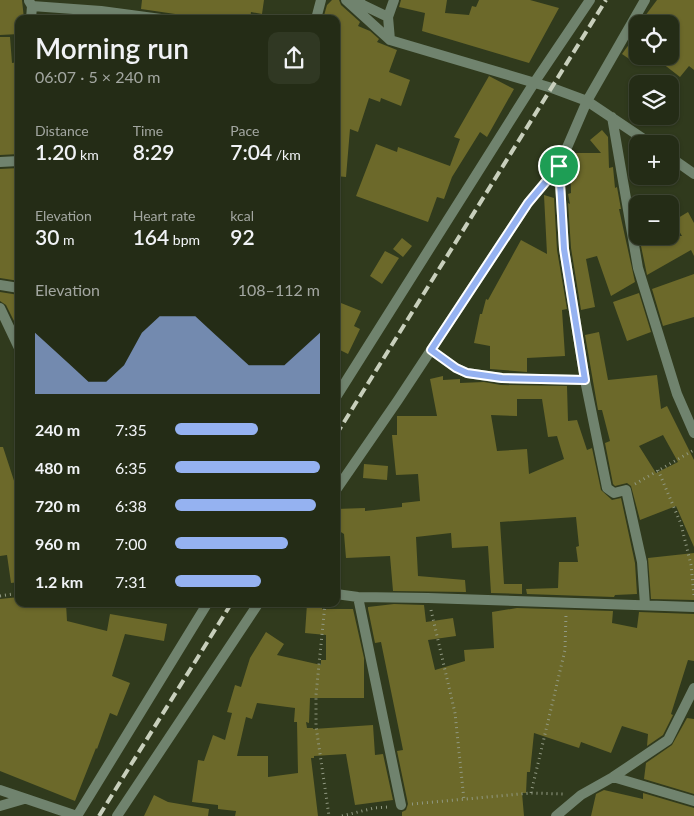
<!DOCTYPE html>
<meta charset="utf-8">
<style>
body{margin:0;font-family:Lato,sans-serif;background:#303823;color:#f1f3f6;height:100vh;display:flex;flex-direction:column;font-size:19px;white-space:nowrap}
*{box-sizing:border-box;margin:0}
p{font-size:16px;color:#a3a7a1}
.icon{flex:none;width:28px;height:28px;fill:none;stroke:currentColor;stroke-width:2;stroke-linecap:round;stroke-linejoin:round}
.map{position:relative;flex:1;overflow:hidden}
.panel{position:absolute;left:15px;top:15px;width:325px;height:592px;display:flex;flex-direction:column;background:#242c16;border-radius:10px;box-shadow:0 1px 4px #0004,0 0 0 1px #414835}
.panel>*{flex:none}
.buttons{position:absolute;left:629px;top:15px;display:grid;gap:10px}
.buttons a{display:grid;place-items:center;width:50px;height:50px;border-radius:10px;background:#242c16;box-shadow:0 1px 4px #0004,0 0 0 1px #414835;font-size:25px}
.pin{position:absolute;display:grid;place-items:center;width:42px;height:42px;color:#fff;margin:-21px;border:2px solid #fff;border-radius:50%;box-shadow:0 1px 5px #0007}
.round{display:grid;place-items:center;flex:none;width:52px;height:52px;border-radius:10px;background:#303823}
.overview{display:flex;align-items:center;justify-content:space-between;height:85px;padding:0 20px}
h1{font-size:28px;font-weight:600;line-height:38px}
.metrics{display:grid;grid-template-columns:repeat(3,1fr);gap:8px;height:85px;padding:5px 20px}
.metrics div{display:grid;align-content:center}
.metrics b{font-size:21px;font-weight:600}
.metrics small{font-size:14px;font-weight:400}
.metrics p{font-size:14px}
.chart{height:140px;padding:10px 20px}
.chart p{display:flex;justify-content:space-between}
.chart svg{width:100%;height:90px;margin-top:5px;fill:#95b2f1;opacity:.7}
ul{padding:0 20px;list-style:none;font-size:16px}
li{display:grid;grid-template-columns:80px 60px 1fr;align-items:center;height:38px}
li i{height:12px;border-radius:6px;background:#95b2f1}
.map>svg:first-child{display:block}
</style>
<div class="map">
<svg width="694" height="816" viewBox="0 0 694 816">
<rect width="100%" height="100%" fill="#303a1d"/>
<path fill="#6c692a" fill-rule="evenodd" d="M0 0H22L24 19H19V34L0 35Z
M142 0H264L262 14 251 12 250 19H204L182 17V15L141 9Z
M332 0H339L341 5 360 22 358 26 370 31 379 39 377 42 397 50 389 72 410 80 401 106 381 98 380 102 369 98 358 132 350 129 346 177 336 176V19H323L327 5Z
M401 0H447L445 13 469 15 472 6 476 7 479 0H530L559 8 529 63 422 31 425 13 399 7Z
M657 0H694V70L689 66 680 77 653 56H670V24H639Z
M638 32V65L622 54Z
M0 37H10L12 63 18 62 19 77H15L17 121H19V154L0 155Z
M489 76 514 89 487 137 480 132 452 177 444 199 437 197 428 222 356 196 376 144 397 152 398 147 450 166 460 139 454 137Z
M602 130 608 137 609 168 613 167 615 188 617 187 621 209H619L635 282 611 296 597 256 586 259 595 307 581 310 571 248 568 203 570 204 568 194 571 193 570 158 572 153H601L590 140Z
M19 168V281L0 278V169Z
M544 195 554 198 557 250 567 309 562 310 565 356 527 358V372L490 369V346L474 343 480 314H482L486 299 488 300 521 240 547 254Z
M688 212 694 223V256L691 250 647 275 640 241 653 236H682L673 221Z
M402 238 412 246 403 257 393 249Z
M385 251 399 258 382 284 370 276Z
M694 274V317L663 326 652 289Z
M0 292 19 295V319L14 321 6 305 0 301Z
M639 293 651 332 627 341 613 302Z
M336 301 361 311 354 326 360 329 348 354 336 348Z
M599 332 608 380 657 375 661 409 667 406 694 460V547L676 506 640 520 631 486 627 483 615 486 613 484 605 443 610 441 602 410H598L585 335ZM663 435 678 462 656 473 639 446Z
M443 376V380L460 379V383L484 382 501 385 567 386 568 421 577 420 587 450 592 448 601 490 612 500 621 498 635 563 637 594 615 595 614 597 527 594 526 589 558 588 559 562H578L576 547 579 546 576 517 500 522 504 584H522V594L491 593 488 546 452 548 451 533 416 537 418 576 465 580 466 592 393 591 390 556 346 558 344 534 336 529V509L365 508V511L402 507V503L420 501 418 474 396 475 392 435H397V416H437L430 379ZM517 399H542L548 437 557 436 564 459 529 474 527 449 497 451 491 415 517 416Z
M0 447H3L19 496V582L11 583 7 555 0 556Z
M364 464 388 466 387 480 363 478Z
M694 553V600L651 599 648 558Z
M19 597V604H66L67 621 107 631 110 614 167 624 164 641 125 634 112 676 130 683 117 716 110 713 97 749 96 748 75 801 0 771V599Z
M307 604H323L322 609H353L364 658V698H310L309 723 306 722 307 728H313V729L373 725 375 755 383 754 393 800 355 805 346 754 314 756V758H311L318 816H235L236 811 218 809V805L192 802 198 760 204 761 213 735 225 740 232 713 227 712 235 685 241 687 250 658 266 632 284 644 277 655 321 665V660H326V635L305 633ZM257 703 295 708 294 722H297L298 773 268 777V756H237L246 717 252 719Z
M394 604 424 605 426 622 453 618 456 636 428 640 435 670 465 661 464 650 494 648 492 612 517 608 613 611 612 623 637 628 639 612 694 614V661L688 660 671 714 673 715 663 735 647 746 648 734 622 726 611 753 581 742 579 748 534 733 530 772H527L526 793H522L524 816H402V812L406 810 408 804 397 751 403 750 381 642 375 643 368 609V607Z
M687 718 694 719V794L644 779 646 763 672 745Z
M604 790 643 799V793L694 808V816H591L596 794Z
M154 795 168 802 209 809 208 816H144Z"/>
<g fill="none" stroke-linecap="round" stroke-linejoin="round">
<path stroke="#919982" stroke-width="3" stroke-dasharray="1 4" stroke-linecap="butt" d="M658 470 681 524 691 565 694 595
M635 484 694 450
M0 596 19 593
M325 604 316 695V726L329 816
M431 610 455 713 464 800
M531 793 565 650 566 614
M412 804 531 793 563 794
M342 816 374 808 388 807"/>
<path stroke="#70836e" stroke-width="10" d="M346 0 390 40
M357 0 363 5 388 17 390 40 552 88 587 101 651 144
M29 1 32 6 31 19
M32 6 101 11 161 19
M388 17 394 0
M316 19 321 0
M612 117 638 268 677 394 694 433
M670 157 694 174
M0 162 19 161
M559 166 564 249 585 380 607 488 614 493 626 490 642 562 645 605
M0 285 19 288
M0 308 19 348
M431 350 456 368 467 373 501 378 585 380
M336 397 534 83 590 0
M336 490 398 400 528 203 559 166 587 101 645 0
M336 594 358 597 428 598 694 607
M358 597 401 805
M613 777 694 801
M0 790 77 816
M0 806 24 799
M77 816 207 604
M117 816 258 604
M556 816 581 795 613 777 668 740 694 688"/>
<path stroke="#c8cfbc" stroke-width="4" stroke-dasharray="10 5" stroke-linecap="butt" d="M336 435 606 0
M99 816 231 604"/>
</g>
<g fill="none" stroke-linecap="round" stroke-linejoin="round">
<g stroke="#fff" stroke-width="10">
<path id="route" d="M559 166 564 249 585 380 502 378 467 373 456 368 431 350 528 203Z"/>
</g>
<use href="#route" stroke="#95b2f1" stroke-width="6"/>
</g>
</svg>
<div class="buttons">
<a><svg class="icon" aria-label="locate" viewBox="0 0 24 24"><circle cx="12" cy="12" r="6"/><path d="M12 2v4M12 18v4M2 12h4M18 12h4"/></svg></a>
<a><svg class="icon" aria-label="layers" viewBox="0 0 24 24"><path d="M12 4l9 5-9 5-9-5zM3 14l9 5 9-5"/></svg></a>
<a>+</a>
<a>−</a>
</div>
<div class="pin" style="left:559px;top:166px;background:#1e9e55"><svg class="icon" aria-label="arrive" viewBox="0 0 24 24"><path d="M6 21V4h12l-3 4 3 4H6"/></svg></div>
<section class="panel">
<div class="overview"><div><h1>Morning run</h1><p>06:07 · 5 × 240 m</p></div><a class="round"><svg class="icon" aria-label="share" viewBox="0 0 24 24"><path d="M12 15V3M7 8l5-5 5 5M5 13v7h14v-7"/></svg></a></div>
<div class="metrics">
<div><p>Distance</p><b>1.20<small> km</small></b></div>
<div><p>Time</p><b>8:29</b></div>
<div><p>Pace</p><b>7:04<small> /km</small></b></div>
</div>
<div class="metrics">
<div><p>Elevation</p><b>30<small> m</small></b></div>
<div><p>Heart rate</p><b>164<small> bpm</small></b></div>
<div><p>kcal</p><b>92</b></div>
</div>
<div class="chart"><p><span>Elevation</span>108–112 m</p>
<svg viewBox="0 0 160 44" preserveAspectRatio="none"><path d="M0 44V14L10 22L20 30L30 38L40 38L50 30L60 14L70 6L80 6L90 6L100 14L110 22L120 30L130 30L140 30L150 22L160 14V44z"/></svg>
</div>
<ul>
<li><b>240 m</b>7:35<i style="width:57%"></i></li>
<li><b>480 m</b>6:35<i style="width:100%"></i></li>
<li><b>720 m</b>6:38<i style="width:97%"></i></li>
<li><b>960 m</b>7:00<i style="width:78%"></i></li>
<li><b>1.2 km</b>7:31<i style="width:59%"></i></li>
</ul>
</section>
</div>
